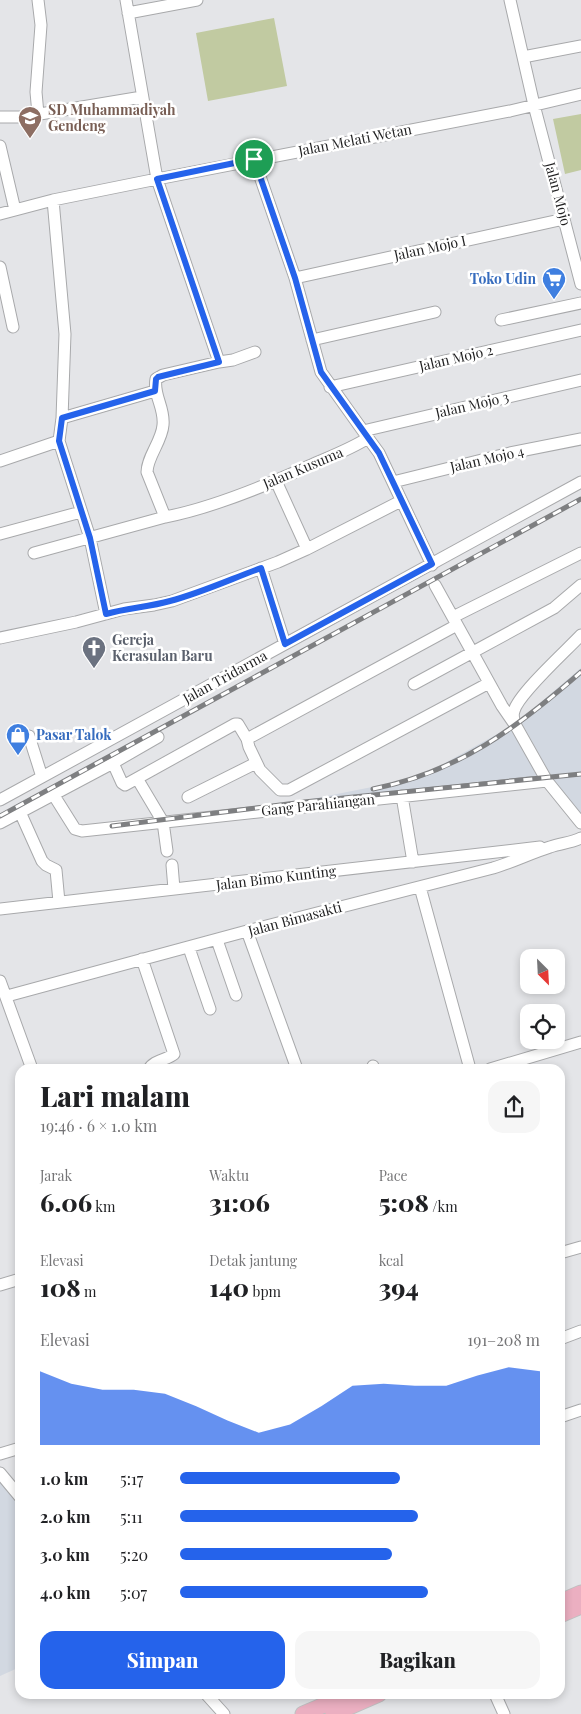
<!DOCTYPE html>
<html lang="id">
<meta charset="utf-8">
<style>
body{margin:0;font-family:"Playfair Display",serif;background:#f6f6f6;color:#202124;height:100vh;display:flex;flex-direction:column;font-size:19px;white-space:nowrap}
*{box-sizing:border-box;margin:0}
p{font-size:16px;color:#757577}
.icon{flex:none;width:28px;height:28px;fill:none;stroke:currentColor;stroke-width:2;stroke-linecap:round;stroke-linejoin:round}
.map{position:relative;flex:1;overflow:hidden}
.drawer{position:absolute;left:15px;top:1064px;width:550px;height:635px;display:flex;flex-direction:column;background:#fff;border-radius:15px;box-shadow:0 2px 8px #0003}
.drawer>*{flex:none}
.needle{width:32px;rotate:156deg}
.controls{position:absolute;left:520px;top:949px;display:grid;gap:10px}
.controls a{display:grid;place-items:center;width:45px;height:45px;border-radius:10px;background:#fff;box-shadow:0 2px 8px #0003;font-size:25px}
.pin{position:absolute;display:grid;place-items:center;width:42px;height:42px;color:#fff;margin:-21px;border:2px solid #fff;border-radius:50%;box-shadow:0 1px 5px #0007}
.round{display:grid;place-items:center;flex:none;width:52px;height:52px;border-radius:15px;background:#f6f6f6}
.headline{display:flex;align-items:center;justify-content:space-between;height:85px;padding:0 25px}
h1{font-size:28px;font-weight:800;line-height:38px}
.figures{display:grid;grid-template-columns:repeat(3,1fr);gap:8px;height:85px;padding:5px 25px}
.figures div{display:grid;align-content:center}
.figures b{font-size:25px;font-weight:800}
.figures small{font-size:14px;font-weight:400}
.figures p{font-size:14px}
.chart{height:140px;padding:10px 25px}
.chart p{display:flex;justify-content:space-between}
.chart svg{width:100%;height:90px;margin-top:5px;fill:#2563eb;opacity:.7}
.action{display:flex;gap:10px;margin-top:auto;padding:10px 25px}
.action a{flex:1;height:58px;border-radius:15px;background:#2563eb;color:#fff;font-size:20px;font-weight:800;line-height:58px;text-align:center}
.action a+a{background:#f6f6f6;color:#202124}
ul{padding:0 25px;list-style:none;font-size:16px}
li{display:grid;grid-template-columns:80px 60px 1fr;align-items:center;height:38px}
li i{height:12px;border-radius:6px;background:#2563eb}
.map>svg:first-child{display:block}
</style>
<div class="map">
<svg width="581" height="1714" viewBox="0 0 581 1714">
<rect width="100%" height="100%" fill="#e4e5e8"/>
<path fill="#d2d8e1" d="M581 668V816L557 786 520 720Z
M510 727 540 779 303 804 302 801 397 782 427 773Z
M0 1481 20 1504V1667L0 1676Z"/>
<path fill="#c1caa1" d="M274 18 287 86 208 101 196 33Z
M581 114V170L565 174 553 119Z"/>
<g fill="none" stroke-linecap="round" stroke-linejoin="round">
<g stroke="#a8a9ab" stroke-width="13">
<path id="minor" d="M38 0 41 25 36 92 38 114
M126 0 157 179 219 362 163 375 156 379C153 395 165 408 163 425 162 441 147 457 147 472L165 517
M510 0 534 105 581 284
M128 13 197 0
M523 57 581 46
M0 117H22L142 97
M0 146 15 210
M53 200 65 334 62 418 59 441 90 538 106 614
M0 214 53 200 157 179 510 111 581 94
M0 267 13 327
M295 278 564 219
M501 320 581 303
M312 340 435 312
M219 362 233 360 255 352
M330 387 581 330
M62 418 155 391
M363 431 581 380
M368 438 379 453 432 565
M0 461 59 441
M393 482 510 453 581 439
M0 534 81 512
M307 549 401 501
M34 553 165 517C212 508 265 486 309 466 329 457 349 450 368 438L321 372 295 278 254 159
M261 568 285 644
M435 585 502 706 513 722
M453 617 581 553
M581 635C567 650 518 694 514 711 512 716 514 721 516 726L547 781 581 823
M0 638 76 622 124 609 154 605 172 601 278 562 307 549 276 481
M414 684 554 608 581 585
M29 736 42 777
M247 739 457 625
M113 763 122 783 125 785 235 724H238L247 739 249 747 260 770 280 790H289L489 683
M138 780 163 822 167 851
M53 794 75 829 82 831 547 781
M402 796 413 862
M188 797 256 763
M0 800 581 482
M20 812 42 861 46 865 56 870 59 902
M0 823 113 763 158 737
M172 865 174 889
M420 887 470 1069
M0 909 540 847
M247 931 297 1069
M217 940 236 995
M189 948 210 1009
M142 959 174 1054C167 1060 154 1060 149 1069
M0 981 32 1069
M7 996 247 931 493 868C513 862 531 853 550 847 561 843 571 843 581 838
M373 1066 374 1069
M490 1069 581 1042
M560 1253 581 1247
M0 1285 20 1279
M560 1339 581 1331
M560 1417 581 1410
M0 1454 20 1448
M0 1473 20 1497
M206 1694 224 1714
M495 1694 504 1714"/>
</g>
<g stroke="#c0c0c1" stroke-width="17">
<path id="major" d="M560 1602 581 1593
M560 1615 581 1606
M303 1714 350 1694
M333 1714 379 1694"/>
</g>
<use href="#minor" stroke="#fff" stroke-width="11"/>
<use href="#major" stroke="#ebafc1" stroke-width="15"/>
<g stroke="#7e7f81" stroke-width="5">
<path id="rail" d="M373 789C458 772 517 728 581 672
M0 816 581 499
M112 826 304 802 581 774"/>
</g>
<use href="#rail" stroke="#fff" stroke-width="3" stroke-dasharray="9" stroke-linecap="butt"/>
</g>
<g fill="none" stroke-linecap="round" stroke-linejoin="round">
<g stroke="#fff" stroke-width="10">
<path id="route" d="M254 159 295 278 321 372 379 453 432 564 285 644 261 568C231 579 201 593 170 601 149 607 127 608 106 614L90 538 59 441 62 418 155 391 156 379 158 377 219 362 157 179Z"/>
</g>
<use href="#route" stroke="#2563eb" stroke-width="6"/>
</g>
<defs>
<g id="school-pin" transform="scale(1.25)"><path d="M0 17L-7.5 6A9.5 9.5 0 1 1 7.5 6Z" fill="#8d6e63" stroke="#fff"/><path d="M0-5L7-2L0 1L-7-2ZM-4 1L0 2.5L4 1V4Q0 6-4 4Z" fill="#fff"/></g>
<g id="supermarket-pin" transform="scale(1.25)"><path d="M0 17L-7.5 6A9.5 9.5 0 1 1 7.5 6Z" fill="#3f7fe0" stroke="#fff"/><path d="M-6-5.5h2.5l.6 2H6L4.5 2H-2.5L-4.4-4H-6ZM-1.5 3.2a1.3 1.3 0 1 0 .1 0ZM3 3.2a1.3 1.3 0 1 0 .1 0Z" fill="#fff"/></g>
<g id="church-pin" transform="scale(1.25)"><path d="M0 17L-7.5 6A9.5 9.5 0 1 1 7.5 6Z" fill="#6b7280" stroke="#fff"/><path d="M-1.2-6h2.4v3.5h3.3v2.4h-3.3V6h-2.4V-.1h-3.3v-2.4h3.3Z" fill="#fff"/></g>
<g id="shop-pin" transform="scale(1.25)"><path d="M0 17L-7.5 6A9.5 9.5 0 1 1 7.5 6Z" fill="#3f7fe0" stroke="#fff"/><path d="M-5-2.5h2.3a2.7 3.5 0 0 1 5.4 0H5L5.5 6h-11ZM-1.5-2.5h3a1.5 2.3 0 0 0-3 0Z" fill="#fff"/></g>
</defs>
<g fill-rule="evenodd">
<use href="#school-pin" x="30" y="118"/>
<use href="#supermarket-pin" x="554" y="279"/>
<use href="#church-pin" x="94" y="648"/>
<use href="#shop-pin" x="18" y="735"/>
</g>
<g text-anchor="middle" stroke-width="5" stroke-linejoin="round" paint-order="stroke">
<g font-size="14" font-weight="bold" fill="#785e54" stroke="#fff" text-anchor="start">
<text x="48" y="115">SD Muhammadiyah<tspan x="48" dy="16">Gendeng</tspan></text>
</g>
<g font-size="14" fill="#1f1f20" stroke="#fff">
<text transform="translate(355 140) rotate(-11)" y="5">Jalan Melati Wetan</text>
<text transform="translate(558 194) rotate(75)" y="5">Jalan Mojo</text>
<text transform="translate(430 248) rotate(-12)" y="5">Jalan Mojo I</text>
<text transform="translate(456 358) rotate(-13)" y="5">Jalan Mojo 2</text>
<text transform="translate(472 405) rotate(-13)" y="5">Jalan Mojo 3</text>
<text transform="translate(487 459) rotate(-13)" y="5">Jalan Mojo 4</text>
<text transform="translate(303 468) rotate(-23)" y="5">Jalan Kusuma</text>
<text transform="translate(225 677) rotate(-29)" y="5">Jalan Tridarma</text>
<text transform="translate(318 805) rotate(-6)" y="5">Gang Parahiangan</text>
<text transform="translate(276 878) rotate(-7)" y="5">Jalan Bimo Kunting</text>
<text transform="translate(295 919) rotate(-15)" y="5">Jalan Bimasakti</text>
</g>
<g font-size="14" font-weight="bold" fill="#366cbe" stroke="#fff" text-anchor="end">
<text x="536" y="284">Toko Udin</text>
<text x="36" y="740" text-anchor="start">Pasar Talok</text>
</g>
<g font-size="14" font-weight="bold" fill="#5b616d" stroke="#fff" text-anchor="start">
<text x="112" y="645">Gereja<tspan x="112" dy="16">Kerasulan Baru</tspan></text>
</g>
</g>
</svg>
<div class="controls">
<a><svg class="needle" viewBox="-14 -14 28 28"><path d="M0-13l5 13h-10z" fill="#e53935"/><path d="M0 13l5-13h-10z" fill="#757577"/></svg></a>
<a><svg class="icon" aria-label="locate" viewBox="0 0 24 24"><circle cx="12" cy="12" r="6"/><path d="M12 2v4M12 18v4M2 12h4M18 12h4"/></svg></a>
</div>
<div class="pin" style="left:254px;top:159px;background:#1e9e55"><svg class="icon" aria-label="arrive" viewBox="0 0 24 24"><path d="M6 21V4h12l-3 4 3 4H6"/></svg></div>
<section class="drawer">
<div class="headline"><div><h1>Lari malam</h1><p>19:46 · 6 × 1.0 km</p></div><a class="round"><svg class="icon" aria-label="share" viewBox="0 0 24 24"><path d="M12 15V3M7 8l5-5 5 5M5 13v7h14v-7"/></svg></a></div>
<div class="figures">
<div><p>Jarak</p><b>6.06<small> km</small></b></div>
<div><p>Waktu</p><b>31:06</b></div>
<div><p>Pace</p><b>5:08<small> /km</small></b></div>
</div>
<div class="figures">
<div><p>Elevasi</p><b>108<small> m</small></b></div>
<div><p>Detak jantung</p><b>140<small> bpm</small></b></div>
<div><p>kcal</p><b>394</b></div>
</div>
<div class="chart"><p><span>Elevasi</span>191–208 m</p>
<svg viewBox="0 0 160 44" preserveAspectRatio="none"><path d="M0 44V8L10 14L20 17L30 17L40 19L50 25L60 32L70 38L80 34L90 25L100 15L110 14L120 15L130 15L140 10L150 6L160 8V44z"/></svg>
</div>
<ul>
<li><b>1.0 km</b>5:17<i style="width:61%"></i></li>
<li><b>2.0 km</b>5:11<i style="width:66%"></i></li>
<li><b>3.0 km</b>5:20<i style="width:59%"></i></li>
<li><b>4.0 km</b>5:07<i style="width:69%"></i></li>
</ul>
<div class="action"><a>Simpan</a><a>Bagikan</a></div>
</section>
</div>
